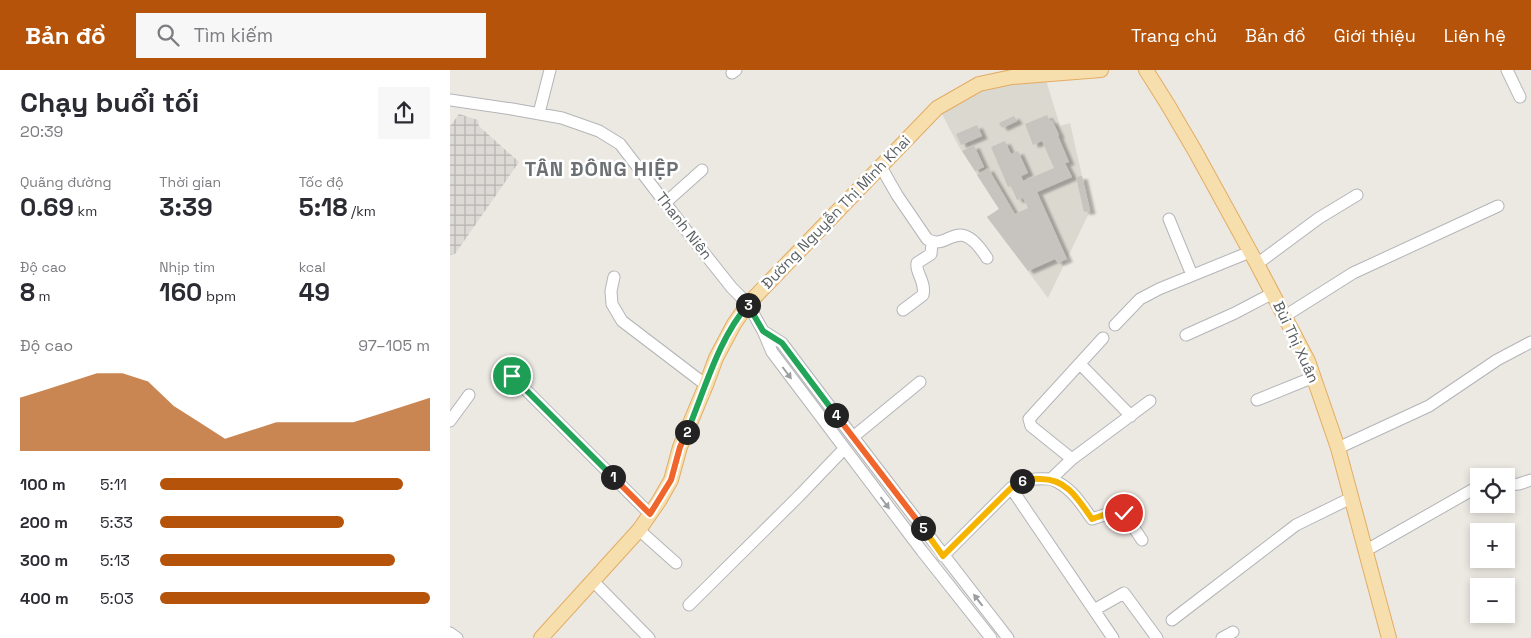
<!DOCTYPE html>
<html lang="vi">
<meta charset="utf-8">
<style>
body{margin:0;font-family:"Space Grotesk",sans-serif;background:#f7f7f7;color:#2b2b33;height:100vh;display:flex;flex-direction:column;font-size:19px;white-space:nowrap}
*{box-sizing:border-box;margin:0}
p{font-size:16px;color:#7c7c81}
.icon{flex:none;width:28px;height:28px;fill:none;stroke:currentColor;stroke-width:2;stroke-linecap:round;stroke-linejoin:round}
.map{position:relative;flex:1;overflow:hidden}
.drawer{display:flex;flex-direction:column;background:#fff;width:450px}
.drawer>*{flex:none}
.fabs{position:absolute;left:1020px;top:398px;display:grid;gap:10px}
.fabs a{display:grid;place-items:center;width:45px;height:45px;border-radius:0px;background:#fff;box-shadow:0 2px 8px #0003;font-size:25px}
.pin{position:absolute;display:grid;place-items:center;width:42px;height:42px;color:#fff;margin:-21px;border:2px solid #fff;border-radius:50%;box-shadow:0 1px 5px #0007}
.km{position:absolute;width:25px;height:25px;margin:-12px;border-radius:50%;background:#222;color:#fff;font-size:14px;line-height:25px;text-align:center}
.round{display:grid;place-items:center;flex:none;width:52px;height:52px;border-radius:0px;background:#f7f7f7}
.headline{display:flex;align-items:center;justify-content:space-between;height:85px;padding:0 20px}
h1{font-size:28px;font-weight:700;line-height:38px}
.figures{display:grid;grid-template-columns:repeat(3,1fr);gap:8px;height:85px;padding:5px 20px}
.figures div{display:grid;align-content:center}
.figures b{font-size:25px;font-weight:700}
.figures small{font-size:14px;font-weight:400}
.figures p{font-size:14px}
.chart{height:140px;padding:10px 20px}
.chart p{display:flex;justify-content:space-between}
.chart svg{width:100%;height:90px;margin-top:5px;fill:#b45309;opacity:.7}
ul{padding:0 20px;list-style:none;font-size:16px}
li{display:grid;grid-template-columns:80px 60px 1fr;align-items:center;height:38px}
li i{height:12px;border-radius:6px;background:#b45309}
header{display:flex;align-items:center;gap:30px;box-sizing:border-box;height:70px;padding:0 25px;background:#b45309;color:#fff}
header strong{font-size:24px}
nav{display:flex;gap:28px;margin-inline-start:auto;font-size:18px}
.search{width:350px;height:45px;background:#f7f7f7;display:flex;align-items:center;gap:12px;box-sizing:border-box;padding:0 18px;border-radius:0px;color:#7c7c81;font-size:19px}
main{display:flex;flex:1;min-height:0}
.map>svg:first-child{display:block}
</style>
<header>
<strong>Bản đồ</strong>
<div class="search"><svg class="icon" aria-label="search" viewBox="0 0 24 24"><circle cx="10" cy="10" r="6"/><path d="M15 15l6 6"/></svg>Tìm kiếm</div>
<nav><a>Trang chủ</a><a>Bản đồ</a><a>Giới thiệu</a><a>Liên hệ</a></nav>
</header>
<main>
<section class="drawer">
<div class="headline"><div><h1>Chạy buổi tối</h1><p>20:39</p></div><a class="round"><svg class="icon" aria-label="share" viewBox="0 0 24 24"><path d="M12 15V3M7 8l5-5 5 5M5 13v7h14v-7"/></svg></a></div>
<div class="figures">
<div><p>Quãng đường</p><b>0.69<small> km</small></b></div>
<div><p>Thời gian</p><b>3:39</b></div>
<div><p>Tốc độ</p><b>5:18<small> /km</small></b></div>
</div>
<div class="figures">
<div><p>Độ cao</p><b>8<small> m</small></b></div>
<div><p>Nhịp tim</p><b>160<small> bpm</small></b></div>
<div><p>kcal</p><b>49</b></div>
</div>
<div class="chart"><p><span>Độ cao</span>97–105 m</p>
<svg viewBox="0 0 160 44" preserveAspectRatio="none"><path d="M0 44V18L10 14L20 10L30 6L40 6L50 10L60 22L70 30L80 38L90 34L100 30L110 30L120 30L130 30L140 26L150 22L160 18V44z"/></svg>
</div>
<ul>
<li><b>100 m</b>5:11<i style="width:90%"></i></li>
<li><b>200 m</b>5:33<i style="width:68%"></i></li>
<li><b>300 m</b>5:13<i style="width:87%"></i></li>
<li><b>400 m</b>5:03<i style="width:100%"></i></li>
</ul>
</section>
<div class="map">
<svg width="1081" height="568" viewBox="0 0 1081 568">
<defs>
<pattern id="industrial-grid" width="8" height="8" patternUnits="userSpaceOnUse" patternTransform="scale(1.25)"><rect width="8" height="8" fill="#dddad6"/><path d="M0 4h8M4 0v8" fill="none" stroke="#b6b4b1"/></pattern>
<filter id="shadow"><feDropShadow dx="5.5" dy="3" stdDeviation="1" flood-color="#0004"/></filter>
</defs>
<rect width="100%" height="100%" fill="#ece8e2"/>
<path fill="url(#industrial-grid)" d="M9 44 28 50 29 56 69 92 5 184 0 185V56Z"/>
<path fill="#dbd8d0" d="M596 10 610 56 620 53 640 141 598 228 537 147 549 139 508 75 491 42 531 19 563 12Z"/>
<path fill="#c7c3bf" filter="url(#shadow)" d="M597 45 600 51 602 50 609 65 608 66 619 92 615 93 622 107 587 122 617 189 608 193 605 189 578 201 537 147 549 139 527 105 538 98 565 144 578 138 573 128 567 130 561 116 558 117 541 77 555 71 561 84 568 81 578 103 571 106 573 111 604 98 592 71 583 75 575 54Z
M564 46 567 51 552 58 549 53Z
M527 55 532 66 511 75 506 64Z
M524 75 534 97 525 101 512 81Z
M632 106 640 141 634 142 626 107Z"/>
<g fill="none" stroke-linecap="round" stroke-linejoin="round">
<g stroke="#b3b5b8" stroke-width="13">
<path id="minor" d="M1057 0 1070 27
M282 3 286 0
M0 30 62 39 112 48 149 61 170 74 239 164 282 218 298 234 313 261 322 282 472 481 541 568
M89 43 100 0
M431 97 447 125 477 169C499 183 507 141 537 188
M215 133 252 100
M719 149 742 205
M807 194 869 148 907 125
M164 207 161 221 162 234 172 251 256 315
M453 240 473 225C476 211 465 203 467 193L481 184 482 173
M835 246 903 203 1048 136
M665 255 690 229 709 219 800 182
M313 261 332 273C406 372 482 470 558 568
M736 265 785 243 823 223
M630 294 681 346
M62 306 200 444
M807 330 864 307
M0 351 19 325
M403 367 470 312
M888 378 979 336 1047 290 1081 272
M622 389 700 331
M601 409C622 418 629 431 642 449L663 442 674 443 692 470
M1056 415 1069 414 1081 410
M561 418 663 568
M189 460 226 493
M915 481 1029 416
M493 486 561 418C575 409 585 408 601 409L622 389 581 356 579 349 653 268
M143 511 199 568
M239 535 349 426 394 379
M644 540 674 523 707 568
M722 550 846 455 901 428
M0 563 7 568
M772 568 783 562"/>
</g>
<g stroke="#e3ac64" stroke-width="16">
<path id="major" d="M696 0 718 35 745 81 807 194 858 291 888 378 939 568
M91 568 189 460 209 431 221 410 230 377 256 315 266 288 284 254 298 234 487 38 529 14 562 7 651 0"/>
</g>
<use href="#minor" stroke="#fff" stroke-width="11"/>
<use href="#major" stroke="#f6dfac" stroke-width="14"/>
</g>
<defs><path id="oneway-solid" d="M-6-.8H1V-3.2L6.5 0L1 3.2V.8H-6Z" transform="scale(1.25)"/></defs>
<g fill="#9c9fa0">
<use href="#oneway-solid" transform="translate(337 303) rotate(53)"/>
<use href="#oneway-solid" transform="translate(435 433) rotate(53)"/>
<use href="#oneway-solid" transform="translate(528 530) rotate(-128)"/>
</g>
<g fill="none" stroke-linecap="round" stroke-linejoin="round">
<g stroke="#fff" stroke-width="10">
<path id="split-1" d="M62 306 163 407"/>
</g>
<g stroke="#fff" stroke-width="10">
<path id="split-2" d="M163 407 200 444 221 410 230 377 237 362"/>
</g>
<g stroke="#fff" stroke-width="10">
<path id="split-3" d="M237 362C254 322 269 267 298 235"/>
</g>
<g stroke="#fff" stroke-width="10">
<path id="split-4" d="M298 235 313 261 332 273 386 345"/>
</g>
<g stroke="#fff" stroke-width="10">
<path id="split-5" d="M386 345 473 458"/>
</g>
<g stroke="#fff" stroke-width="10">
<path id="split-6" d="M473 458 493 486 561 418 572 411"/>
</g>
<g stroke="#fff" stroke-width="10">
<path id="split-7" d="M572 411C578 409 584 408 591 409 617 409 628 429 642 449L662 442 674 443"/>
</g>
<use href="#split-1" stroke="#22a559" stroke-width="6"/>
<use href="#split-2" stroke="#f0652b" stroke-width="6"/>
<use href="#split-3" stroke="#22a559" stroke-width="6"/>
<use href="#split-4" stroke="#22a559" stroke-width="6"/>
<use href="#split-5" stroke="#f0652b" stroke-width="6"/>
<use href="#split-6" stroke="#f5b400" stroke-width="6"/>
<use href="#split-7" stroke="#f5b400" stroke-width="6"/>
</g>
<g text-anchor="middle" stroke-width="5" stroke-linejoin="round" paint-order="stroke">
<g font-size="15" fill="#5a5f61" stroke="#fff">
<text transform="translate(386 142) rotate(-46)" y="5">Đường Nguyễn Thị Minh Khai</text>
<text transform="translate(234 156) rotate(52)" y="5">Thanh Niên</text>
<text transform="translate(846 272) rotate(65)" y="5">Bùi Thị Xuân</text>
</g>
<g font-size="20" font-weight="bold" letter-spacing="1" fill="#6c7173" stroke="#fff">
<text x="152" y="106">TÂN ĐÔNG HIỆP</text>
</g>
</g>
</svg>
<div class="fabs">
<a><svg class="icon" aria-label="locate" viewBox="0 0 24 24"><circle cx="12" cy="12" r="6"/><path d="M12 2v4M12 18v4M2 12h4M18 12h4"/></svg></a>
<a>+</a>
<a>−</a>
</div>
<div class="pin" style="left:62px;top:306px;background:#1e9e55"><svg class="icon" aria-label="arrive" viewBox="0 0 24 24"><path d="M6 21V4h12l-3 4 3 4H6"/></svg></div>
<div class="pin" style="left:674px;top:443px;background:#d93025"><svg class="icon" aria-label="check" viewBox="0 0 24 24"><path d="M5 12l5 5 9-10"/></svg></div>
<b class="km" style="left:163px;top:407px">1</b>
<b class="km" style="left:237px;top:362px">2</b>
<b class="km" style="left:298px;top:235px">3</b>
<b class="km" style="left:386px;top:345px">4</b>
<b class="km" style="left:473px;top:458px">5</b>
<b class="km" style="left:572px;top:411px">6</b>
</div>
</main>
